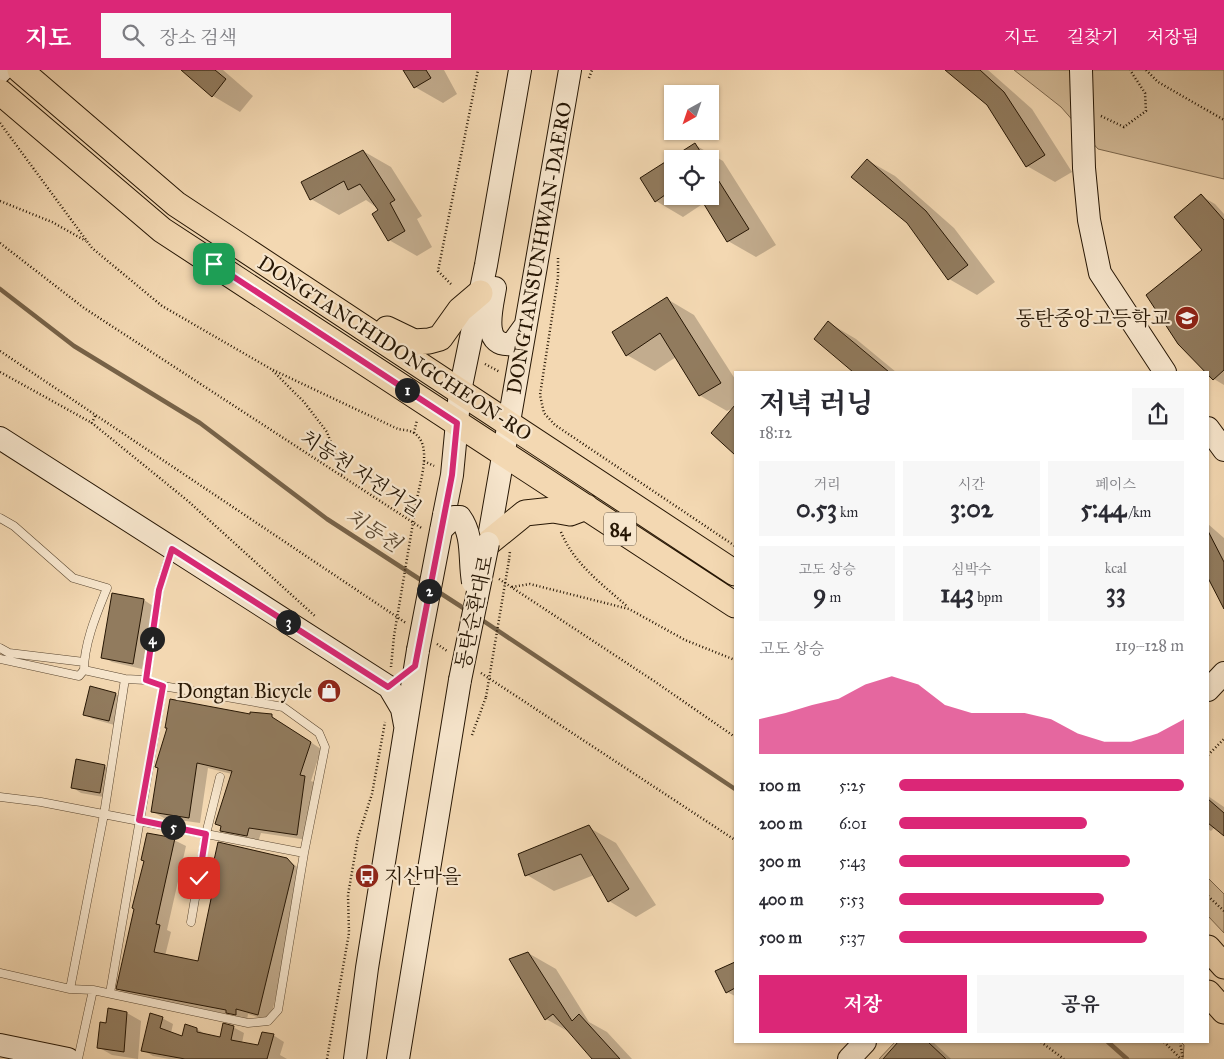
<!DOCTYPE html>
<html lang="ko">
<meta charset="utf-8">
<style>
body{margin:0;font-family:"IM FELL Great Primer","Noto Serif KR",serif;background:#f7f7f7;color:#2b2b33;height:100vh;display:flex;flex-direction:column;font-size:19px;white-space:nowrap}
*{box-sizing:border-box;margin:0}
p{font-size:16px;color:#7c7c81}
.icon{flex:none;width:28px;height:28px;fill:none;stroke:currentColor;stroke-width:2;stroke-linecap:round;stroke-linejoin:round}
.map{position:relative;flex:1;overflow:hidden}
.details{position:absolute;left:734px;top:301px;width:475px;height:672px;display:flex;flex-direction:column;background:#fff;border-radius:0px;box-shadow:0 1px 4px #0004}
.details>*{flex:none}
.needle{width:32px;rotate:220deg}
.fabs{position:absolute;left:664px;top:15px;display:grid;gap:10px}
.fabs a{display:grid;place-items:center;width:55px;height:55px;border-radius:0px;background:#fff;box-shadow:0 1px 4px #0004;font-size:25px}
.pin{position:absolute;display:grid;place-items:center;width:42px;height:42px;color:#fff;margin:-21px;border-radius:10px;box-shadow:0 2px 8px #0006}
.km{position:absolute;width:25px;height:25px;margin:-12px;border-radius:50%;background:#222;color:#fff;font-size:14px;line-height:25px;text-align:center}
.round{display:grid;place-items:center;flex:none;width:52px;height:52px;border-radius:0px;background:#f7f7f7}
.summary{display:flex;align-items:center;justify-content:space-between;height:85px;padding:0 25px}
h1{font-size:28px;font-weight:700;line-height:38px}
.stats{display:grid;grid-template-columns:repeat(3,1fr);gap:8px;height:85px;padding:5px 25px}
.stats div{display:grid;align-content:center;border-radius:0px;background:#f7f7f7;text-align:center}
.stats b{font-size:25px;font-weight:700}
.stats small{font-size:14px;font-weight:400}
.stats p{font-size:14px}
.chart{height:140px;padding:10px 25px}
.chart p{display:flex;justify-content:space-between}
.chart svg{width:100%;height:90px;margin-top:5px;fill:#db2777;opacity:.7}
.button{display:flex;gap:10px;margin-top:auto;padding:10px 25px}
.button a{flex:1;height:58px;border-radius:0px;background:#db2777;color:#fff;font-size:20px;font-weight:700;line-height:58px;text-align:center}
.button a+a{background:#f7f7f7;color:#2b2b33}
ul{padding:0 25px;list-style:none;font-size:16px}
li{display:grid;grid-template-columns:80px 60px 1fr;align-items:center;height:38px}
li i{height:12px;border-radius:6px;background:#db2777}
header{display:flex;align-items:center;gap:30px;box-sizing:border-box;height:70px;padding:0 25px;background:#db2777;color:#fff}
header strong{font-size:24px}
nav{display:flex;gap:28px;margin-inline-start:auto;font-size:18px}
.search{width:350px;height:45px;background:#f7f7f7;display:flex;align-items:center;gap:12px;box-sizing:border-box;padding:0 18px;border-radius:0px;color:#7c7c81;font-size:19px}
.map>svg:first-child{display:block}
</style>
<header>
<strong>지도</strong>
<div class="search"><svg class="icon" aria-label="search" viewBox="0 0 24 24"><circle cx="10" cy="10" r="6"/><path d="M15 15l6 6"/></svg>장소 검색</div>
<nav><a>지도</a><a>길찾기</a><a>저장됨</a></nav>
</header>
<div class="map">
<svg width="1224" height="989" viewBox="0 0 1224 989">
<rect width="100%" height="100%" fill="#f3d8b2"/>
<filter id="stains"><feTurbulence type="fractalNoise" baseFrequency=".004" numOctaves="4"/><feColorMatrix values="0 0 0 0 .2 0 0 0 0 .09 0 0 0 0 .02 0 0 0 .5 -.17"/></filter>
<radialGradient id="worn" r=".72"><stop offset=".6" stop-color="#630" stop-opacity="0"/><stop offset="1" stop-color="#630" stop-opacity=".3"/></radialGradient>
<path fill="#d0b794" stroke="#7b664c" d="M1014 0H1224V109L1098 79 1061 37Z
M1208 808 1224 824V863L1208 846Z
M895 972H1181L1184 975 1183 989H879Z"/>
<path fill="#0003" d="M183 0H223L253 26 240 42 213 26Z
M404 0H444L457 24 443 33 415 17Z
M948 0H988L1032 39 1072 102 1055 112 1027 96 988 34Z
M695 75 723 91 776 175 756 187 728 171 704 133 683 147 656 131 642 108 672 89V126H710V89H673Z
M363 81 391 97 422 146 417 149 432 177 417 186 389 170 380 140 366 130 339 145 311 129Z
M867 90 895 106 954 158 995 212 977 225 949 209Z
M1201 126 1215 134 1224 144V315L1214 309 1179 273 1204 180Z
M667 229 694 245 735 309V337L727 341 699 325 676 287 655 301 627 285 614 262Z
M829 253 856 269 896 302H855L815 269Z
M1208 454 1224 468V535L1208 506Z
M113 524 144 530 153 536 142 599 112 592 103 587Z
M91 617 116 624 125 629 118 656 93 649 84 644Z
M251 646H271L321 679 311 711 316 713 308 770 261 763 258 772 233 767 222 760 232 704 208 698 200 753 164 748 153 742 159 698Z
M104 696 114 701 109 728 81 723 72 717Z
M1208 726 1224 737V765L1215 757 1211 761 1208 759Z
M588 757 616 773 656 835 636 847 609 831 594 805 554 821 527 805Z
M174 770 186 776 167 860 171 862 165 886 199 892 217 807 212 803 287 789 305 803 270 951 248 944 247 950 233 945 129 925 118 919Z
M528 883 556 899 589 952 607 962 632 989H593L571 963 546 949Z
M735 893V926L727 922Z
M127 943 141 951 138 989 112 985 98 977 107 954Z
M162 948 173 954 171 963 183 968 197 959 208 966 221 969 233 957 244 963 242 973 258 976 273 965 284 972 280 985 287 989H169L153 986 143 980Z
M899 972H933L951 989H884Z"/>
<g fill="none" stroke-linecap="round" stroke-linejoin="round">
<path stroke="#776349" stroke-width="4.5" d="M0 219 74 276 200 353 327 449 424 512
M437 521 468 541
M479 548 735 719
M1108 972 1127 989"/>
</g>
<path fill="#917b5e" stroke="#261604" d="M181 0H215L226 9 212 27Z
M403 0H426L431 8 414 18Z
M945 0H980L1004 22 1045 85 1026 97 987 35Z
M695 73 705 89H672V120L655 132 640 108Z
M363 80 395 130 390 133 405 161 388 171 372 144 378 140 360 114 348 120 344 111 310 130 301 112Z
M867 89 926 141 968 195 948 210 907 153 851 107Z
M710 97 749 159 727 172 699 126H710Z
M1201 124 1224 150V300L1213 310 1178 274 1146 225 1202 180 1174 147Z
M667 227 721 313 699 326 660 263 626 286 612 262Z
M828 251 889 302H853L814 269Z
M735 335V385L711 363Z
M1208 461 1224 492V539L1208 508Z
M112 523 144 529 133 594 101 588Z
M90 616 116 623 109 651 83 645Z
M170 629 250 644V642L272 644V647L311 672 300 705 305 706 297 765 249 758 247 766 220 761 221 756 215 754 232 701 197 693 189 748 151 742 158 698 155 697 167 658H165Z
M76 689 105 695 100 723 71 718Z
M1208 729 1224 743V766L1208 753Z
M589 755 629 819 608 832 581 784 525 806 518 784Z
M147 763 175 768 156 854 160 855 154 882 198 891 216 805 211 804 218 772 287 788 294 796 258 945 236 939V945L226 943V940L116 919 134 839 132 838 144 791 141 790Z
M528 882 572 951 579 944 620 989H592L553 944 545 950 509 889Z
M735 892V918L726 923 715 901Z
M108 938 127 942 124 982 97 978 100 952 106 953Z
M150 943 163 947 160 958 182 966 185 954 197 958V962L220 967 223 953 234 956 231 970 258 975 262 962 274 964 267 989H185L141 981Z
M898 972H928L946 989H883Z"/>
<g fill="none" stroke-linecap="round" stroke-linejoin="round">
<g stroke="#594630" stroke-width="9">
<path id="lane" d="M0 448 14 456 73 508 107 518C97 543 84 573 84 600L125 609 146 610 159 520 171 481
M0 578 9 583 84 592
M0 589 79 606 84 600
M0 727 41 732 304 783
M191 852 206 764 220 707
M0 903 70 919 93 920
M70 919 104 744 125 609
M110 923 163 616 146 610
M78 989 93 920 248 953 268 951 278 940 304 783 325 677 319 663 283 637 163 616"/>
</g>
<g stroke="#261604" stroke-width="24">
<path id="secondary" d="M1081 0 1084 98 1089 150 1100 203 1165 302
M0 2 2 0
M495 218C492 237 480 278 512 274L525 256
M1208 358 1224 380
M0 368 389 617 402 639 405 655
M444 445 452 405 460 321 486 195 520 0
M488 473 570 0
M1208 620 1224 603
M0 975 68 989
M355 989 367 898 418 580
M398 989 460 610
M849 989 865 972"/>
</g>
<g stroke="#261604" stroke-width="27">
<path id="primary" d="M20 0 176 134 735 503
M0 22 162 160 735 535
M387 259 414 272 429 271 440 268 460 240 480 223
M488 473 525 443 553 440 570 443 586 437
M1208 878 1224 896
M1208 923 1224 941"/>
</g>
<path stroke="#261604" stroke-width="2.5" stroke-dasharray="1 2.5" stroke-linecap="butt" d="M1146 0 1158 12 1224 50
M589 8 592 0
M1101 46 1124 57 1146 41 1145 23 1130 0
M0 53 92 178 162 236 271 299 304 332 327 362 343 406
M0 131 52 152 86 171
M0 173 84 238 423 459
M558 188V208L540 325 544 343 555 355 735 476
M451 214 438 201 478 0
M0 281 406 553
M485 294 500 302
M273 300 398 359C402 360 410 360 414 363 433 375 420 411 417 429
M0 302 92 353
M95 346 92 353 188 431 316 547
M414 363 417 350
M424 391 434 396
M561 462C574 494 603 515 628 537
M509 490 510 481
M499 509 654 611 735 667
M512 517 530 514 629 539 685 570 735 590
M437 574 447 581
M391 597 394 566
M481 603 735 770
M472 665 486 627
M1208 685 1224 669
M1208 826 1224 841
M1041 972 1064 989
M1164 972 1181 989
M1180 972 1183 989
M327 989 349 863 348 825 358 767 372 724 385 652"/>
<use href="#lane" stroke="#f7e6cd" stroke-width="8"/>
<use href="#secondary" stroke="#f7e6cd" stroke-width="22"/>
<use href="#primary" stroke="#f3d8b2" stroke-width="25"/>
<g stroke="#261604" stroke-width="24" stroke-linecap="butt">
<path id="secondary-bridge" d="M441 460 454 447H460C474 466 469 490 473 512
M418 580 444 445
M460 610 488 473"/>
</g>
<path stroke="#261604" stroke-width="2.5" stroke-dasharray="1 2.5" stroke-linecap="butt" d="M394 566 417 429
M486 627 509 490"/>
<use href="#secondary-bridge" stroke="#f7e6cd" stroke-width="22"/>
</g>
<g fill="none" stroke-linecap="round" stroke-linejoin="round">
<g stroke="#fff" stroke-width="10">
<path id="route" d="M199 808 206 764 139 750 163 616 146 610 159 520 172 479 388 617 415 596 452 405 457 353 214 194"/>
</g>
<use href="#route" stroke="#db2777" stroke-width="6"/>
</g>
<defs>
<g id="school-disc" transform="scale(1.25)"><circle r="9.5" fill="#8f2418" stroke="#f7e6cd"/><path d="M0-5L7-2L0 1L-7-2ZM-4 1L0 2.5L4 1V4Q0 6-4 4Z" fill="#fff"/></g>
<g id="shop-disc" transform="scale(1.25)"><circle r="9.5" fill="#8f2418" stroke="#f7e6cd"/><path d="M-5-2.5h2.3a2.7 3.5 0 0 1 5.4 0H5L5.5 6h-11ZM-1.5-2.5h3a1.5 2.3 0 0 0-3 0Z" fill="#fff"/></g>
<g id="bus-disc" transform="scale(1.25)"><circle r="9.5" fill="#8f2418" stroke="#f7e6cd"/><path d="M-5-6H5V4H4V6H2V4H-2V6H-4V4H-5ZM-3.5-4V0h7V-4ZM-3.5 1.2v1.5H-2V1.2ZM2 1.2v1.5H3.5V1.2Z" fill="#fff"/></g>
</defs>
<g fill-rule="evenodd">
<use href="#school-disc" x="1187" y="248"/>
<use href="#shop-disc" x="329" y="621"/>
<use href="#bus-disc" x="367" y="806"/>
</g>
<g text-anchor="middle" stroke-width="4.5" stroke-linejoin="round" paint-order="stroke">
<rect fill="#f7e6cd" stroke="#655440" stroke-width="1" x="604" y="442.5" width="32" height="33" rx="4"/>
<g font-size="19" font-weight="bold" fill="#261604">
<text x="620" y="466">84</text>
</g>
<g font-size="20" fill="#261604" stroke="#f7e6cd">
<text transform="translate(539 178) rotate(-80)" y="7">DONGTANSUNHWAN-DAERO</text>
<text transform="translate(395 278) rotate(33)" y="7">DONGTANCHIDONGCHEON-RO</text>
<text transform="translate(361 403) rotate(33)" y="7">치동천 자전거길</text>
<text transform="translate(474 542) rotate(-78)" y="7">동탄순환대로</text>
</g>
<g font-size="20" fill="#261604" stroke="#f7e6cd" text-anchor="end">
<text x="1170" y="255">동탄중앙고등학교</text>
<text x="312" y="628">Dongtan Bicycle</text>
<text x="384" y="813" text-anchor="start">지산마을</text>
</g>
<g font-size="21" font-style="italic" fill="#5c4932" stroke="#f7e6cd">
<text transform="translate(373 460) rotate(33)" y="7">치동천</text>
</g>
</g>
<rect width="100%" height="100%" filter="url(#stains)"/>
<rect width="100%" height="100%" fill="url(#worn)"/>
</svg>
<div class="fabs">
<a><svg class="needle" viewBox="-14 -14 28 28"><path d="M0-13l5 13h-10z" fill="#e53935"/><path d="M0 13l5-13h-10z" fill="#7c7c81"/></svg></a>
<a><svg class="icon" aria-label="locate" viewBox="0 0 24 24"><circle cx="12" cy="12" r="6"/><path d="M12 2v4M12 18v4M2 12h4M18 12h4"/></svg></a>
</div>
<div class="pin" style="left:214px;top:194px;background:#1e9e55"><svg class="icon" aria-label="arrive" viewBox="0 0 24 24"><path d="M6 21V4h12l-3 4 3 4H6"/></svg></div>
<div class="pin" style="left:199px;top:808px;background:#d93025"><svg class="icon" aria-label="check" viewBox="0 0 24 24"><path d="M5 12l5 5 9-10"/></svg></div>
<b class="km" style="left:407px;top:320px">1</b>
<b class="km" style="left:429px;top:521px">2</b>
<b class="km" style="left:288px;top:552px">3</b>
<b class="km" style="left:152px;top:569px">4</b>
<b class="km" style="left:173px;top:757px">5</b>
<section class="details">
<div class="summary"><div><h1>저녁 러닝</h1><p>18:12</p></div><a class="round"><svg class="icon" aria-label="share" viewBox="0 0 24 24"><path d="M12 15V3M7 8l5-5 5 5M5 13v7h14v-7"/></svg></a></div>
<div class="stats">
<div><p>거리</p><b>0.53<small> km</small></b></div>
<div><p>시간</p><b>3:02</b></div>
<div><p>페이스</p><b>5:44<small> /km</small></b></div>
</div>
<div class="stats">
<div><p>고도 상승</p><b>9<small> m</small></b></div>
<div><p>심박수</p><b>143<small> bpm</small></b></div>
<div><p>kcal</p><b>33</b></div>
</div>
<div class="chart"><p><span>고도 상승</span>119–128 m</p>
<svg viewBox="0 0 160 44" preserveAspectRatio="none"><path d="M0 44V27L10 24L20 20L30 17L40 10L50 6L60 10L70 20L80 24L90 24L100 24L110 27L120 34L130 38L140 38L150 34L160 27V44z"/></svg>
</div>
<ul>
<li><b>100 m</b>5:25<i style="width:100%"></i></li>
<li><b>200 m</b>6:01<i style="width:66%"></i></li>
<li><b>300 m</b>5:43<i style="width:81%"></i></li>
<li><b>400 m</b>5:53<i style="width:72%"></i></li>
<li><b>500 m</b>5:37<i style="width:87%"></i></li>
</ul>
<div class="button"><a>저장</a><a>공유</a></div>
</section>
</div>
